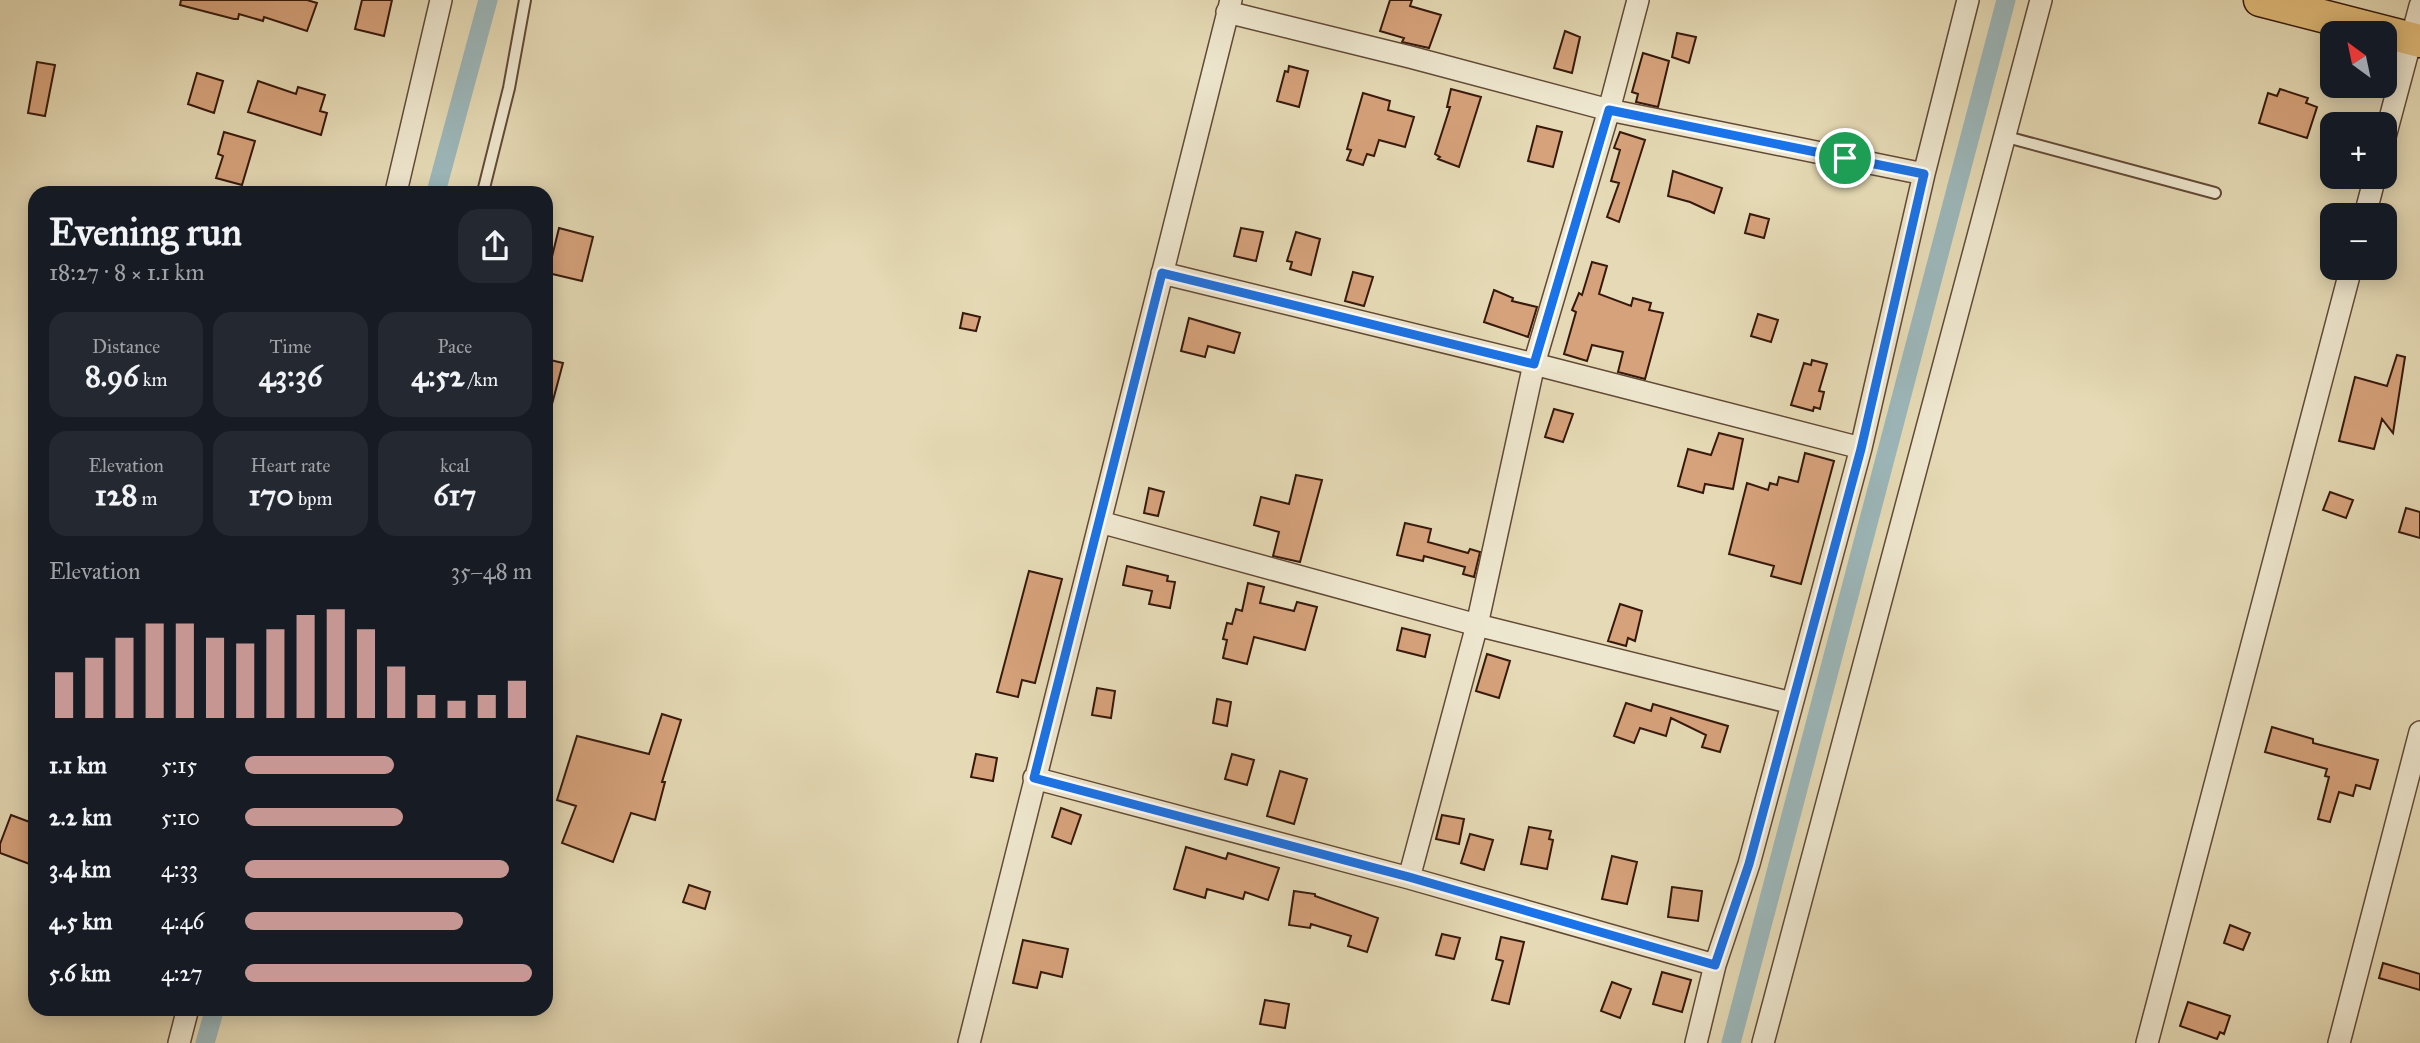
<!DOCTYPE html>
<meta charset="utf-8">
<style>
body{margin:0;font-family:"IM FELL Great Primer",serif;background:#242831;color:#f1f3f6;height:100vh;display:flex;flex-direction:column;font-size:26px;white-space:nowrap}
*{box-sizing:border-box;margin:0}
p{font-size:23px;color:#9ea1a6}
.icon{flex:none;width:38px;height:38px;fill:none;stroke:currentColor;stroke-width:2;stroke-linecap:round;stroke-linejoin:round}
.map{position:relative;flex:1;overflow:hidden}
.details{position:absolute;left:28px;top:186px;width:525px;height:830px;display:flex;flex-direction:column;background:#171b24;border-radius:21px;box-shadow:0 4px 18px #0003}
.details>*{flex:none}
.needle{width:46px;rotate:327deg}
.tools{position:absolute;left:2320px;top:21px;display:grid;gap:14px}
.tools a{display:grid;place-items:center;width:77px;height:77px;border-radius:14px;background:#171b24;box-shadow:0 4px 18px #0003;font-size:35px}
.pin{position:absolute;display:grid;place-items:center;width:60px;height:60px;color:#fff;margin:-30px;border:4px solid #fff;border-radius:50%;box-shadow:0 2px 7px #0007}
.round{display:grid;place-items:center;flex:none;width:74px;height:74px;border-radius:21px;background:#242831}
.headline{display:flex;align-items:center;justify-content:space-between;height:119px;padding:0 21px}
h1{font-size:38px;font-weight:700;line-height:52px}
.figures{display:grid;grid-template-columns:repeat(3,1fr);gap:10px;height:119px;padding:7px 21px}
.figures div{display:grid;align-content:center;border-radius:18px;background:#242831;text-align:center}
.figures b{font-size:30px;font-weight:700}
.figures small{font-size:19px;font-weight:400}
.figures p{font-size:19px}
.chart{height:196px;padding:14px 21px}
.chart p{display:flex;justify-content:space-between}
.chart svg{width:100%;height:126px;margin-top:7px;stroke:#c59692;stroke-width:6}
ul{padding:0 21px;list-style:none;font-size:23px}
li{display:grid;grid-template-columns:112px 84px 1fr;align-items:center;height:52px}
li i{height:18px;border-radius:9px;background:#c59692}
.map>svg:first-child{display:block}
</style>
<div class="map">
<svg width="2420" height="1043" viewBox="0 0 2420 1043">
<rect width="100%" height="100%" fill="#e5dab5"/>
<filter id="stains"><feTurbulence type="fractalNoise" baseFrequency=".00286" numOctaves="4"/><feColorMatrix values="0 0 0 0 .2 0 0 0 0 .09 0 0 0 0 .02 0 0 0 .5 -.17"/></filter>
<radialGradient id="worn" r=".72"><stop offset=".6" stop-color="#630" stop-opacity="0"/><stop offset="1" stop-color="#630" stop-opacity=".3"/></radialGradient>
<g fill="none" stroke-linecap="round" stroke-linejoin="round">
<path stroke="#9cb7ba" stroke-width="19" d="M436 192 488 0
M205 1043 215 1008
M1731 1043 2006 0"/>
</g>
<path fill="#d6a27b" stroke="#36190c" stroke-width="2" d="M181 0H307L317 3 307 31 264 17 263 21 239 14 238 19H234L180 5Z
M362 0H392L384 36 355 29Z
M1390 0H1412L1410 6 1441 15 1429 48 1402 42 1404 38 1380 31Z
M1565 31 1580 37 1572 73 1554 68Z
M1677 33 1696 37 1689 63 1672 57Z
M1643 53 1669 61 1658 107 1636 102 1638 94 1632 92Z
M37 62 55 65 45 116 28 113Z
M1289 66 1308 71 1299 107 1277 101 1285 71 1288 72Z
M197 73 223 81 214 113 188 104Z
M258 81 296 94 298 87 325 95 320 111 327 113 321 135 248 112Z
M1451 89 1481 97 1459 167 1438 159 1440 157 1435 154 1450 107H1447Z
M2280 89 2308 98 2306 103 2317 107 2307 138 2259 123 2268 93 2277 96Z
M1363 93 1390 101 1388 110 1414 117 1405 147 1379 140 1374 156 1367 154 1363 165 1347 160 1351 150 1347 149Z
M1537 126 1562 132 1553 167 1528 161Z
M224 132 255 141 242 185 216 178 223 156 218 154Z
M1620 132 1645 140 1619 222 1607 217 1619 183 1611 181 1620 150 1614 148Z
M1673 171 1722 188 1714 213 1690 202 1668 196Z
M1750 214 1769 219 1764 238 1745 233Z
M559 228 593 237 582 281 548 273Z
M1241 228 1263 232 1256 261 1234 256Z
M1296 232 1320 239 1311 275 1290 269 1292 262 1287 261Z
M1592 262 1607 266 1599 294 1631 306 1633 298 1651 303 1649 310 1663 313 1645 379 1618 372 1623 352 1592 345 1587 361 1564 354 1576 312 1572 310 1579 293 1582 295Z
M1353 272 1373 277 1364 306 1345 301Z
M1494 290 1513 298 1512 301 1537 307 1528 337 1484 322Z
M963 313 980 317 976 331 960 328Z
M1758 314 1778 320 1771 342 1751 336Z
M1189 318 1240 333 1234 353 1208 346 1205 357 1181 351Z
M2397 355 2405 357 2393 433 2382 419 2374 449 2339 441 2355 377 2387 386Z
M546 359 563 363 551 408H546Z
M1812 360 1827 364 1819 391 1824 392 1820 409 1814 407 1813 411 1791 405 1804 363 1811 365Z
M1554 409 1573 414 1563 442 1545 437Z
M1719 433 1743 439 1733 489 1705 484 1703 493 1678 486 1688 449 1711 455Z
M1805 453 1834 461 1801 584 1771 576 1774 566 1729 554 1747 483 1768 490 1770 483 1777 485 1779 477 1798 482Z
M1296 475 1322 480 1300 562 1273 556 1279 532 1254 525 1261 497 1289 504Z
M1149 488 1164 492 1158 516 1144 513Z
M2330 492 2353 500 2346 518 2323 510Z
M2406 508 2420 512V538L2399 532Z
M1405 523 1431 529 1428 542 1468 553 1470 549 1480 552 1474 577 1463 574 1465 567 1424 556 1423 561 1397 555Z
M1127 566 1168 576 1167 581 1175 582 1170 608 1149 604 1152 591 1123 585Z
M1029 571 1062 579 1035 683 1022 680 1018 697 997 692Z
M1248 583 1264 587 1260 603 1294 611 1297 602 1317 607 1305 650 1254 637 1247 664 1223 658 1227 640 1223 639 1227 623 1232 624 1236 609 1242 611Z
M1620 604 1642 611 1635 641 1628 638 1626 646 1608 641Z
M1402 628 1430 635 1425 657 1397 650Z
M1487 654 1510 661 1499 698 1476 691Z
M1097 688 1115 691 1111 718 1092 715Z
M1217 699 1231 702 1227 726 1213 723Z
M1626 703 1651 711 1653 704 1728 726 1720 752 1702 747 1706 735 1671 718 1666 736 1640 728 1634 743 1614 736Z
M662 714 681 720 662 782H665L655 820 631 813 613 862 562 843 576 806 557 800 577 736 649 754Z
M2272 727 2313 739V743L2378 760 2370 789 2356 785 2353 796 2339 792 2330 822 2318 819 2329 777 2325 776 2327 769 2265 752Z
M976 754 997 758 993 781 971 777Z
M1232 754 1254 760 1247 785 1225 779Z
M1280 771 1307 779 1294 824 1267 816Z
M1061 808 1081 815 1071 844 1052 837Z
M11 815 35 824V866L0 853V844Z
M1442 815 1464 819 1459 844 1436 839Z
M1529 827 1551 831 1549 839 1553 840 1547 869 1521 864Z
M1470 834 1493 840 1484 870 1461 863Z
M1186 847 1226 859 1228 853 1279 868 1268 900 1245 892 1243 899 1207 889 1205 898 1174 889Z
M1612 856 1637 862 1627 904 1602 899Z
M689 885 710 892 705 909 683 902Z
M1672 887 1702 891 1698 921 1668 917Z
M1294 891 1315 894V896L1378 918 1367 952 1348 946 1351 936 1311 924 1310 928 1289 925Z
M2230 925 2250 933 2243 950 2224 943Z
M1442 934 1460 938 1454 959 1436 955Z
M1501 937 1524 942 1509 1004 1492 1000 1503 961 1496 959Z
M1023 940 1068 949 1062 977 1041 972 1037 988 1013 983Z
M2383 963 2420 974V990L2379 978Z
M1662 972 1691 980 1682 1012 1653 1004Z
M1612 982 1631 989 1620 1018 1601 1011Z
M1265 1000 1289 1004 1285 1028 1260 1024Z
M2188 1002 2230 1016 2224 1034 2220 1032 2217 1039 2180 1026Z"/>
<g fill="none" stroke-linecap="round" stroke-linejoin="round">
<g stroke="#624936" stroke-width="14">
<path id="service" d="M2003 136 2215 193
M483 192 509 88 525 0"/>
</g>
<g stroke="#624936" stroke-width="24">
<path id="minor" d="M1227 12 1410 57 1609 110 1924 174
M2385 137 2420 6
M396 192 441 0
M2365 215 2375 177
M1162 273 1534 364 1861 448
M1100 522 1477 625 1792 703
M1034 778 1409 878 1715 965
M1409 878 1477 625 1534 364 1609 110 1638 0
M179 1043 188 1008
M969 1043 1231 0
M1696 1043 1715 965 1749 864 1861 448 1924 174 1968 0
M1763 1043 2041 0
M2147 1043 2351 268
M2339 1043 2420 732"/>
</g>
<g stroke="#36190c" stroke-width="35">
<path id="primary" d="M2260 0 2420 41"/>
</g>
<use href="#service" stroke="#eee7cf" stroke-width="10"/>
<use href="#minor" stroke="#eee7cf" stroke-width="21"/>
<use href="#primary" stroke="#e2bd7a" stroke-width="32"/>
</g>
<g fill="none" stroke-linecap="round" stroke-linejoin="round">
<g stroke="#fff" stroke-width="14">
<path id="route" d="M1609 110 1924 174 1861 449 1749 864 1715 965 1409 877 1034 778 1162 273 1534 364Z"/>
</g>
<use href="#route" stroke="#1a73e8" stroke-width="9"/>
</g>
<rect width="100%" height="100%" filter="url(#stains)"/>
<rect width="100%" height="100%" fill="url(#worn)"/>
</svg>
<div class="tools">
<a><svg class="needle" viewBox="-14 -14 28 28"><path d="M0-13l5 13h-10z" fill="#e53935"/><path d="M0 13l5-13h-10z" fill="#9ea1a6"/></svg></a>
<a>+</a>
<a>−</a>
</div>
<div class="pin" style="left:1845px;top:158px;background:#1e9e55"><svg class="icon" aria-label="arrive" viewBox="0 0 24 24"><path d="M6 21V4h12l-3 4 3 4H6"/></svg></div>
<section class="details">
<div class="headline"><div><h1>Evening run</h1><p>18:27 · 8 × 1.1 km</p></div><a class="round"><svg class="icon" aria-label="share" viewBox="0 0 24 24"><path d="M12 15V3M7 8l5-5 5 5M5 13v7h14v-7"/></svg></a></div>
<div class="figures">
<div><p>Distance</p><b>8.96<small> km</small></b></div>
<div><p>Time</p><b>43:36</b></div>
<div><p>Pace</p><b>4:52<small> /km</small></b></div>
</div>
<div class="figures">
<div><p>Elevation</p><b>128<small> m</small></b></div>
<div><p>Heart rate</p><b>170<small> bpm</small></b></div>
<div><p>kcal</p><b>617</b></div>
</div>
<div class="chart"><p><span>Elevation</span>35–48 m</p>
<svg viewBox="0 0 160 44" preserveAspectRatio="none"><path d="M5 44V28M15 44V23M25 44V16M35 44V11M45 44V11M55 44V16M65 44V18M75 44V13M85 44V8M95 44V6M105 44V13M115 44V26M125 44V36M135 44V38M145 44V36M155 44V31"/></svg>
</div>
<ul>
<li><b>1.1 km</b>5:15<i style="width:52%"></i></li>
<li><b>2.2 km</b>5:10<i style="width:55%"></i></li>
<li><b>3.4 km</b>4:33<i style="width:92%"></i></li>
<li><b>4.5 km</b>4:46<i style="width:76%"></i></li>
<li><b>5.6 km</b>4:27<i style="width:100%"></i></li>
</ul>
</section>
</div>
